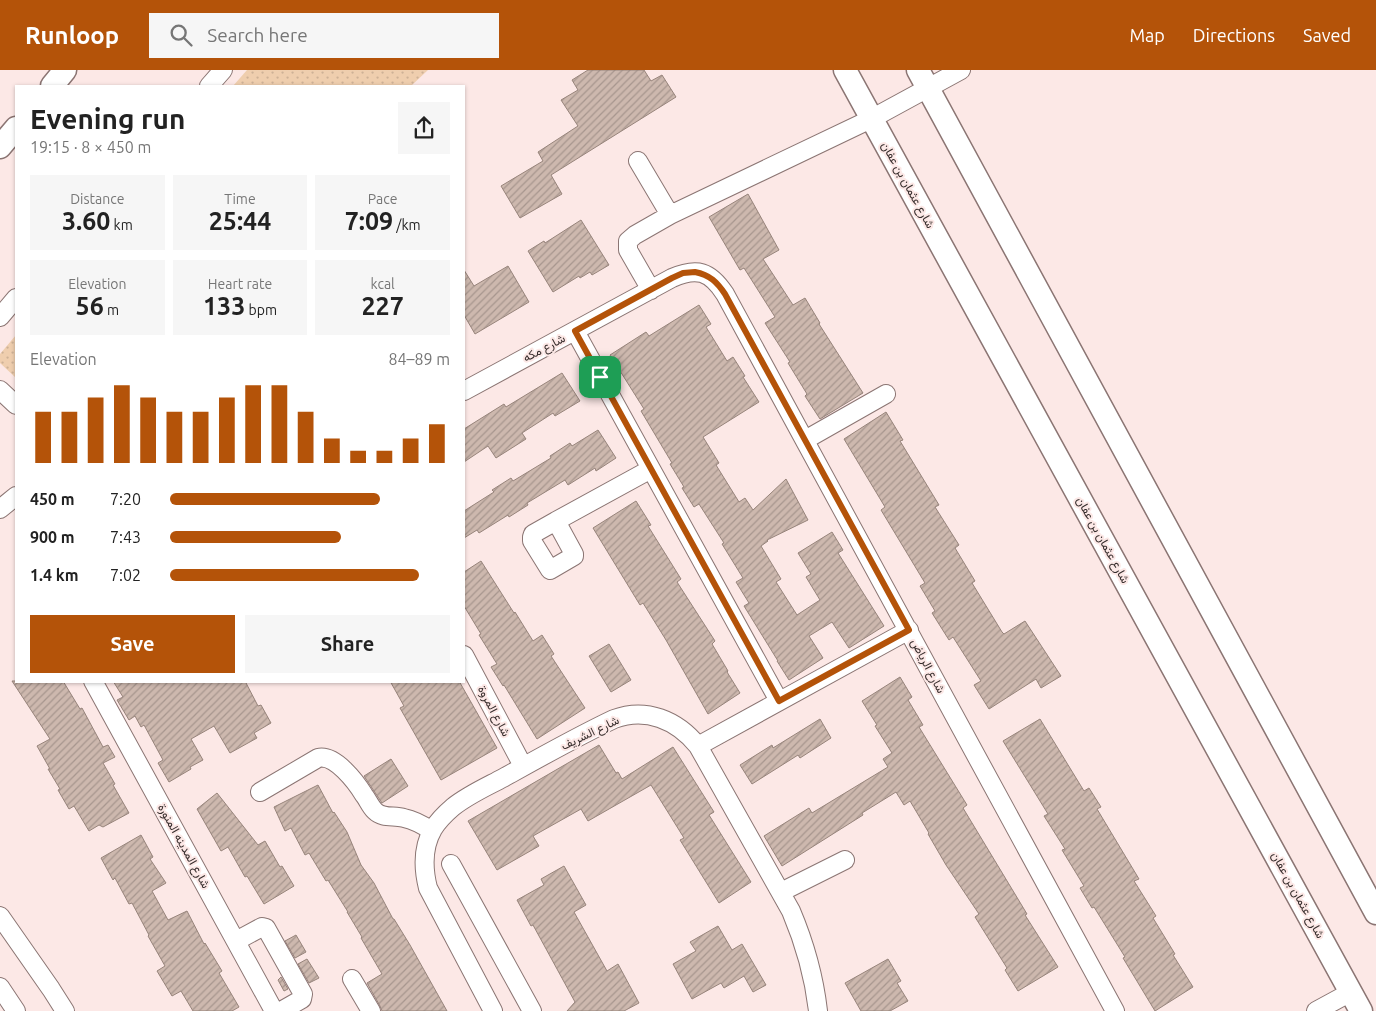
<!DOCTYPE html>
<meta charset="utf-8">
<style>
body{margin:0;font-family:Ubuntu,Vazirmatn,sans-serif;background:#f6f6f6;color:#222;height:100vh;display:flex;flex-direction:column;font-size:19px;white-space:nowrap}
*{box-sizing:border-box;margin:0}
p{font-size:16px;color:#767676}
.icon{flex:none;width:28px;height:28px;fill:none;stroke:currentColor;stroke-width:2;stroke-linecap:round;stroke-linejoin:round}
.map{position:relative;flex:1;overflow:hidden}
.sheet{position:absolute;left:15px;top:15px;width:450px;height:598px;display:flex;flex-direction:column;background:#fff;border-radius:0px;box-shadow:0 1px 4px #0004}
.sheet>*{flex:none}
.pin{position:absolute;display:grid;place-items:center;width:42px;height:42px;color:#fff;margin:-21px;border-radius:10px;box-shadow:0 2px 8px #0006}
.round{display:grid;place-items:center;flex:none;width:52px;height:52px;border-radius:0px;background:#f6f6f6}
.headline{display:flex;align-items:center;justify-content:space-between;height:85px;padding:0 15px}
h1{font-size:28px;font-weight:600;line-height:38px}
.stats{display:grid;grid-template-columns:repeat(3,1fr);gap:8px;height:85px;padding:5px 15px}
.stats div{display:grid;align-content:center;border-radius:0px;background:#f6f6f6;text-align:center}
.stats b{font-size:25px;font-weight:600}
.stats small{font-size:14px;font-weight:400}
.stats p{font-size:14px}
.chart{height:140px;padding:10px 15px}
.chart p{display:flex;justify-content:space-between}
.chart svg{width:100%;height:90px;margin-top:5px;stroke:#b45309;stroke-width:6}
.button{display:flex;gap:10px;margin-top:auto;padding:10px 15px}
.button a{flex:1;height:58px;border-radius:0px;background:#b45309;color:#fff;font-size:20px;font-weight:600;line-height:58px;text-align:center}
.button a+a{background:#f6f6f6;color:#222}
ul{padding:0 15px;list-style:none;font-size:16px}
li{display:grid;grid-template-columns:80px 60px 1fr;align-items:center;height:38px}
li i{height:12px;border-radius:6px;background:#b45309}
header{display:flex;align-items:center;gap:30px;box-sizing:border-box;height:70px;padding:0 25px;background:#b45309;color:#fff}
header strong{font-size:24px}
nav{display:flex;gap:28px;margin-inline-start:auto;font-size:18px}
.search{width:350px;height:45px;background:#f6f6f6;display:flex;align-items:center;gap:12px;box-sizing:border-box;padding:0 18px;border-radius:0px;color:#767676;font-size:19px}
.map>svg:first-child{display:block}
</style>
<header>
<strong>Runloop</strong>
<div class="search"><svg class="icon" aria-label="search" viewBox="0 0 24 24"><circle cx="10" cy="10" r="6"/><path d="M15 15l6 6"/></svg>Search here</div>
<nav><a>Map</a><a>Directions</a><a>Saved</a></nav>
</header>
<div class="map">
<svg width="1376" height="941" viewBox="0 0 1376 941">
<defs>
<pattern id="park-dots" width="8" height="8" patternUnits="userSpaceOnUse" patternTransform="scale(1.25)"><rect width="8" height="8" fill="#efceae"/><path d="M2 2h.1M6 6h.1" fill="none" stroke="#ceb196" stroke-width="1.8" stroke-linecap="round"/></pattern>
<pattern id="building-hatch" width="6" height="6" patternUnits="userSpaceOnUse" patternTransform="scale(1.25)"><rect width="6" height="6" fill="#cdb8ae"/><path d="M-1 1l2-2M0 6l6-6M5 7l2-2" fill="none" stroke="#a7968e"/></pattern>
</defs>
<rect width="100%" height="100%" fill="#fce8e6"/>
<path fill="url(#park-dots)" d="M247 0H428L411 16H233Z
M16 265V308L0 293V284Z"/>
<path fill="url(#building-hatch)" stroke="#97847b" d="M588 0H644L651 11 662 5 676 27 551 105 562 124 520 148 501 116 543 91 538 82 578 56 561 30 578 20 572 10Z
M748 124 779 180 763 189 793 235 805 228 820 253 819 254 863 323 820 349 805 326 807 324 788 293 790 292 765 253 775 247 744 198 740 200 709 147Z
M581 150 609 195 592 205 590 202 580 208 579 206 553 222 528 181 544 171 545 173Z
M508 196 529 232 475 264 464 245V200L474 216Z
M699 235 711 254 706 257 727 291 733 287 745 306 743 307 759 332 703 367 719 393 716 395 739 432 745 428 753 440 786 409 808 450 767 470 768 471 761 476 781 509 776 512 797 545 820 530 806 507 811 504 798 483 832 462 843 480 838 483 884 556 849 578 832 552 809 566 823 588 789 610 777 591H778L744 536 749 533 736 512 743 508 722 474 724 473 699 434 694 437 682 418 684 417 670 394 672 393 641 341 644 339 610 285 646 262 649 266Z
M562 303 580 331 555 346 553 343 522 363 526 369 496 388 488 376 464 392V359L504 334 506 337Z
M886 342 903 370 900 371 939 435 935 437 959 475 955 478 975 511 972 513 1002 562 1004 564 1025 551 1061 606 1041 618 1036 609 989 639 974 615 981 611 953 567 949 570 932 543 935 541 920 516 925 513 881 440 885 437 844 369Z
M598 360 616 388 596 401 595 398 568 415 565 410 527 433 528 435 509 447 508 445 479 463 477 460 464 468V441L494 422 492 420 511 408 513 411 551 388 550 386 570 373 572 376Z
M636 431 651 455 648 456 681 509 677 512 715 571 712 574 728 601 727 602 740 623 708 644 666 570 643 533 640 535 593 458Z
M481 491 514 543 515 542 533 571 542 565 554 584 551 586 585 638 537 669 504 615 503 616 491 597 497 594 479 565 481 564 464 536V502Z
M609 574 631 610 611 622 589 586Z
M900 607 912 627 908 630 923 655 919 657 967 735 963 738 1027 844 1025 845 1058 897 1018 921 1005 900 1007 898 975 847 979 844 946 795 928 764 929 763 910 731 904 735 896 722 862 743 863 745 782 796 764 766 809 738 812 743 888 697 883 689 892 683 875 656 877 655 862 631Z
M12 611H63L80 639 82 638 103 677 108 675 115 687 103 693 115 714 113 715 129 743 103 757 99 755 89 761 74 736 69 739 58 720 60 719 48 699H50L37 676 50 669Z
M113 611H245L258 636 261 635 271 653 254 663 257 668 230 683 214 656 191 669 203 690 190 697 191 699 169 712 158 693 163 690 144 655 141 657 135 646 129 650 117 630 123 627Z
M390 611H459L497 678 441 710 400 638 404 636Z
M820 649 831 668 800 688 798 685 752 714 740 695 772 675 773 678Z
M1040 649 1084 721 1089 718 1101 737 1097 739 1139 809 1134 811 1156 846 1153 848 1175 884 1173 885 1193 917 1155 941 1123 888 1125 887 1094 837 1092 838 1080 818 1084 816 1062 780 1065 779 1044 746 1048 744 1003 671Z
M599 675 616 703 618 702 622 709 673 677 714 742 709 745 751 812 719 833 680 770 684 768 651 715 588 751 581 739 533 766 539 776 497 800 468 751Z
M391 689 408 716 382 733 364 706Z
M318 715 333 743 334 742 347 762 361 795 374 813 393 849H394L410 875 447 941H382L380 936 367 913 382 904 361 868 362 867 347 842H348L328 810 326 811 309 783 305 785 291 758 285 761 274 737Z
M217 723 258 775 265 771 280 797 282 796 294 816 264 834 247 806 245 807 228 777 221 781 197 739Z
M141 765 153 787 150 789 166 813 152 821 168 850 187 841 204 874 205 873 222 901 219 903 239 937 232 941H193L181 921 172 926 157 901 165 896 148 866 149 865 132 833 129 834 115 808 113 810 101 788Z
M564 796 586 835 574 842 607 901 618 894 639 933 624 941H567L575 932 533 855 531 856 517 830 544 815 541 809Z
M718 856 732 880 742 874 766 915 753 922 744 906 724 918 721 913 692 929 673 894 696 881 690 872Z
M296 865 306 882 295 888 285 871Z
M307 889 319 908 309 913 298 894Z
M888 889 901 911 897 913 908 931 890 941H861L845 913Z
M281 907 288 919 284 921 278 910Z"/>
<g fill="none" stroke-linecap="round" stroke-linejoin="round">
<g stroke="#8b7573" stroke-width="20">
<path id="minor" d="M209 16 223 0
M638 91 670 145
M651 220 628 180V171L635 165 670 145 871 49 961 0
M0 247 16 228
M575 261 779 631
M0 320 16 335
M464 321 672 208C697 197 710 201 725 224L1115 941
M805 370 886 324
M0 439 16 426
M556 451 533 464 532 467V471L550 500 574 486V484L556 451 651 399
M464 585 523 696
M93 611 274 941
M698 676 909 560
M260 722 318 688C335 684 356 712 364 725 368 730 370 736 375 741 383 749 394 745 404 748 414 750 423 755 432 761
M451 794 532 941
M781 822 845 790
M0 846 51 919 65 941
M236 871 262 857 266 858 303 924 302 929 281 941
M352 909 371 941
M0 917 16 941
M493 941 428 818C423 798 422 778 433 759 438 751 446 743 453 737 468 725 486 717 503 708 539 688 576 667 614 649 646 637 677 650 698 676L791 841C805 874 814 906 818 941
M1316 941 1351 922"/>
</g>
<g stroke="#8b7573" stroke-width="25">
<path id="major" d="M845 0 1361 941
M918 0 1376 843
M52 16 65 0
M0 77 16 58"/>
</g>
<use href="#minor" stroke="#fff" stroke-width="18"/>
<use href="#major" stroke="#fff" stroke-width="22"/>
</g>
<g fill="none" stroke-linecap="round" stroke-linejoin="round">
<g stroke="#fff" stroke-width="10">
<path id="route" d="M695 202C710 205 717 212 725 224L909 560 779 631 575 261 672 208 683 203Z"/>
</g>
<use href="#route" stroke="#b45309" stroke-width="6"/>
</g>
<g text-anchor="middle" stroke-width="4" stroke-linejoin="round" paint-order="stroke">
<g font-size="12" fill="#362d2c" stroke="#fce8e6">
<text transform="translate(908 115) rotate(61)" y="4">شارع عثمان بن عفان</text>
<text transform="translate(544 278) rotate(-28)" y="4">شارع مكه</text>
<text transform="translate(1103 470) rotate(61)" y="4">شارع عثمان بن عفان</text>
<text transform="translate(928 596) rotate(62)" y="4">شارع الرياض</text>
<text transform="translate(494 641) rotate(62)" y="4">شارع المروة</text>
<text transform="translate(590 663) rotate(-26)" y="4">شارع الشريف</text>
<text transform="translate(184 776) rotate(61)" y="4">شارع المدينه المنورة</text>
<text transform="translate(1298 825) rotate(61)" y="4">شارع عثمان بن عفان</text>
</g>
</g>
</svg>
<div class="pin" style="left:600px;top:307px;background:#1e9e55"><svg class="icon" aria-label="arrive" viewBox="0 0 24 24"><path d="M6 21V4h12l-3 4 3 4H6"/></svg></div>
<section class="sheet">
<div class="headline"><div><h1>Evening run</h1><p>19:15 · 8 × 450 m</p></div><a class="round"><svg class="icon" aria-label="share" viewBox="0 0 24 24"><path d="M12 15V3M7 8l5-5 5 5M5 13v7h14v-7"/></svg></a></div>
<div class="stats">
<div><p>Distance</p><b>3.60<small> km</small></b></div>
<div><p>Time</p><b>25:44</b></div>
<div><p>Pace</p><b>7:09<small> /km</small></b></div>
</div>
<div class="stats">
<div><p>Elevation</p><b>56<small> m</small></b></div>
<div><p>Heart rate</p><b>133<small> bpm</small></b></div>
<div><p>kcal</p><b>227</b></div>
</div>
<div class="chart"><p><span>Elevation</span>84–89 m</p>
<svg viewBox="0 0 160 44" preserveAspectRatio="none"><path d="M5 44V19M15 44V19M25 44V12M35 44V6M45 44V12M55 44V19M65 44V19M75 44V12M85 44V6M95 44V6M105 44V19M115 44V32M125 44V38M135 44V38M145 44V32M155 44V25"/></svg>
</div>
<ul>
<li><b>450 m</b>7:20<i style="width:75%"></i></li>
<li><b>900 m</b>7:43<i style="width:61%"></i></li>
<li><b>1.4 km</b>7:02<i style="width:89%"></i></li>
</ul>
<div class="button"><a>Save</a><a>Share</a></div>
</section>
</div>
